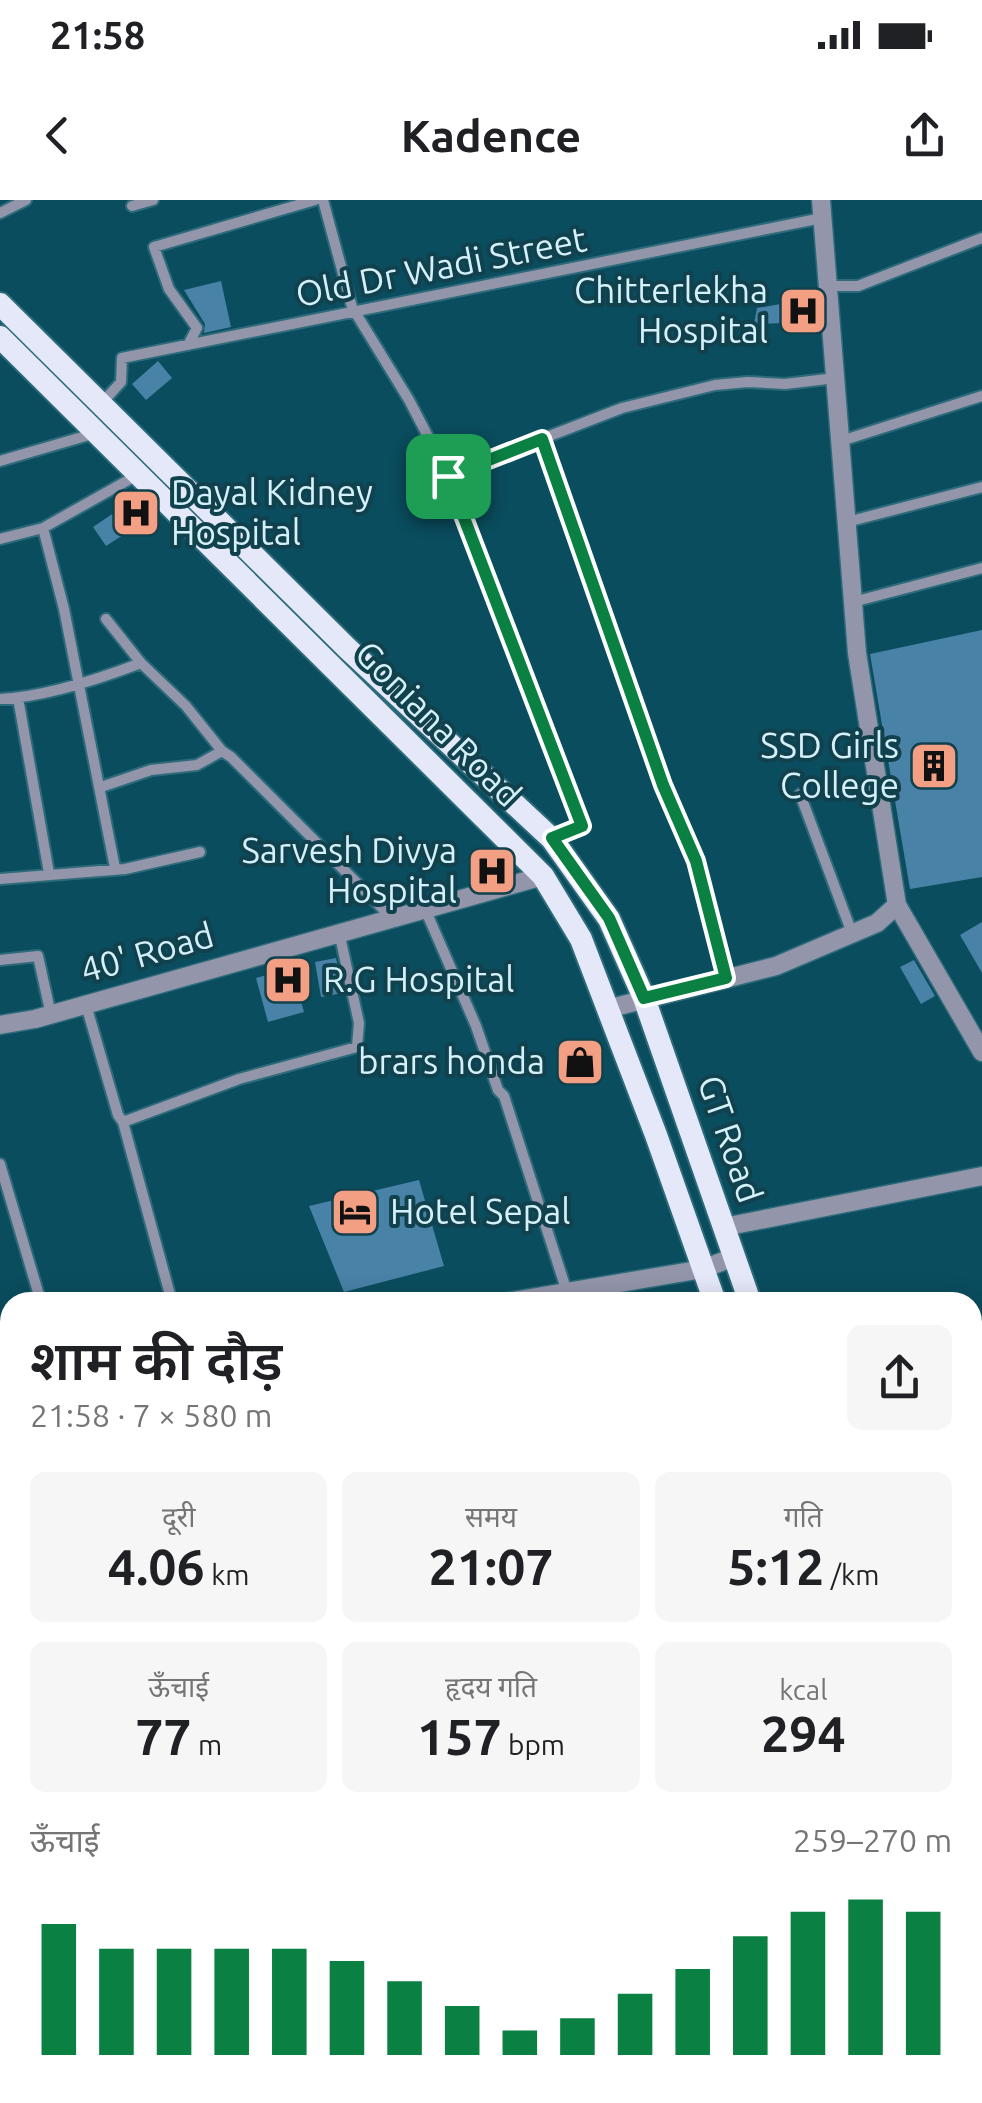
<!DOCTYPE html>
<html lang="hi">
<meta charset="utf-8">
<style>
body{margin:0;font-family:Ubuntu,"Noto Sans Devanagari",sans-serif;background:#f6f6f6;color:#202124;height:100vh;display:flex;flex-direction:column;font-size:38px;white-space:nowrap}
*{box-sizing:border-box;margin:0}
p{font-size:32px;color:#757577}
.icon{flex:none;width:55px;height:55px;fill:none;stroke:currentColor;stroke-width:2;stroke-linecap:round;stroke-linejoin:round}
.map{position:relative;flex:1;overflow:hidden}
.sheet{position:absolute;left:0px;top:1092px;width:982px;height:812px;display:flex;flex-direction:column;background:#fff;border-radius:30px 30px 0 0;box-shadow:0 5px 25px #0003}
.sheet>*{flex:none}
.pin{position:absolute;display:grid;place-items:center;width:85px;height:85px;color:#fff;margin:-42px;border-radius:20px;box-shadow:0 5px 15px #0006}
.round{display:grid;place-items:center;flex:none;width:105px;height:105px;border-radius:15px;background:#f6f6f6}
.headline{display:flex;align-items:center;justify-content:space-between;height:170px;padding:0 30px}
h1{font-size:55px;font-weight:600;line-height:75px}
.stats{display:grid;grid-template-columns:repeat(3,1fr);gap:15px;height:170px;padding:10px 30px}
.stats div{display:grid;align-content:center;border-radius:15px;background:#f6f6f6;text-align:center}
.stats b{font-size:50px;font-weight:600}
.stats small{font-size:28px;font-weight:400}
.stats p{font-size:28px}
.chart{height:280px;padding:20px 30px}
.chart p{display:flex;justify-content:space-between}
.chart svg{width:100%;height:180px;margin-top:10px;stroke:#0b8043;stroke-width:6}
.status{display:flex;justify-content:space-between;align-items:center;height:70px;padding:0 50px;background:#fff;direction:ltr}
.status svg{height:28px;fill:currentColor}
header{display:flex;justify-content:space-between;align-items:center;height:130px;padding:0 30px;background:#fff;font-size:45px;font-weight:600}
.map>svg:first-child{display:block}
</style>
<div class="status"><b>21:58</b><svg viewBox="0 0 49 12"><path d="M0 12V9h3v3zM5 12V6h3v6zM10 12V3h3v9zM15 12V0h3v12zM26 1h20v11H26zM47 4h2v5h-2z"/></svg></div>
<header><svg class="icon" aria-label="back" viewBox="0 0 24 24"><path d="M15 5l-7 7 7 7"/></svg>Kadence<svg class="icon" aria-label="share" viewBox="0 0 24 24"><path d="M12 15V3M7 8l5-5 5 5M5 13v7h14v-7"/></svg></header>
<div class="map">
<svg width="982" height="1903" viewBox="0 0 982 1903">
<rect width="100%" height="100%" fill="#0a4d5e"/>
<path fill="#4982a7" d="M221 81 231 127 204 133 205 124 184 90Z
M815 98 818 122 754 124 757 108Z
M158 161 172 178 146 200 132 184Z
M139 296 154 315 106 346 93 327Z
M982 430V677L910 689 870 454Z
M499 654 504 674 475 682 469 662Z
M982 722V773L960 735Z
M336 758 343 793 321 797 315 762Z
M914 760 935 796 921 804 900 767Z
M292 768 304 812 268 822 256 778Z
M419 980 444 1066 344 1092 309 1006Z"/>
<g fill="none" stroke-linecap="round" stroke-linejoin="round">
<g stroke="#2e6b7a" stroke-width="14">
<path id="minor" d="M323 0 352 107 409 200 448 275 622 208 715 185 748 182 785 184 836 178
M132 6 153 0
M0 13 26 0
M830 86H858L982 38
M188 145 197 128 169 89 154 47 315 0
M101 204 121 182 122 158 822 18
M542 239 663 585 696 661 726 778
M841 241 982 196
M0 261 96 233
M448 275 581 626 552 639
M847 322 982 287
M43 328 64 409 115 668
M0 339 43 328 139 274
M853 402 982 368
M106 419 141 463 186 506 222 551 231 557 391 717
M18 498 49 673
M0 499C45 497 99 479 141 463
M101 587 151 570 197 565 222 551
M800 594 852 733
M0 679 125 669 200 652
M425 709 476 826 498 890 504 896 567 1092
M0 760 38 756 51 815
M86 805 118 915 123 922 172 1102
M123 922 239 879 357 847 359 823 339 732
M0 964 41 1102
M975 1173 982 1171
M0 1227 10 1224
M0 1470 10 1421
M0 1528 10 1529
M12 1895 59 1903
M309 1895 322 1903
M267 1903 269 1895
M409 1903 411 1895"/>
</g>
<g stroke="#2e6b7a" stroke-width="21">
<path id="tertiary" d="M897 705 982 852
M607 809 776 766 877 723 897 705 857 453 821 0
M0 825 35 819 543 676
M724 1027 982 976
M508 1102 703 1069 734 1057
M972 1381H982
M0 1881 10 1876"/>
</g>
<g stroke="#2e6b7a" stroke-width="26">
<path id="primary" d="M0 104 347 448 552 639 609 719 644 798 750 1102
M0 137 543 676 581 739 656 935 715 1102
M972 1752 982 1780
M972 1848 982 1878"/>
</g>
<use href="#minor" stroke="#9396ab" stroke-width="10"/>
<use href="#tertiary" stroke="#9396ab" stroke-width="18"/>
<use href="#primary" stroke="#e5e8f9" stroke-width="22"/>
</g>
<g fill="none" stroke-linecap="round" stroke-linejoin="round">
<g stroke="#fff" stroke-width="20">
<path id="route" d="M542 239 663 585 696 661 726 778 644 798 609 718 552 638 582 626 448 276Z"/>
</g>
<use href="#route" stroke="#0b8043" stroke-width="12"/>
</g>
<defs>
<g id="hospital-square" transform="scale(2.5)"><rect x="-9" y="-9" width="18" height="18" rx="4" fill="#f39f83" stroke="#12414e"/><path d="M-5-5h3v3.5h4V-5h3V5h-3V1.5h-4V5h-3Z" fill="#111"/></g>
<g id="building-square" transform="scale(2.5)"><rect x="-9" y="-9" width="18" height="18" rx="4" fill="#f39f83" stroke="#12414e"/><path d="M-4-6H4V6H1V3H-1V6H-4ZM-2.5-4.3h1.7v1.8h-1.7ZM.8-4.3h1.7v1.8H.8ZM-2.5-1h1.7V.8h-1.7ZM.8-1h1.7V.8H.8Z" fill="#111"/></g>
<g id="shop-square" transform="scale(2.5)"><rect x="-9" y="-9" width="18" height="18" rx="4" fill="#f39f83" stroke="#12414e"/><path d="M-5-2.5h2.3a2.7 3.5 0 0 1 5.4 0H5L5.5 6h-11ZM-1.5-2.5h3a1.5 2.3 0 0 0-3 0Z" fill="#111"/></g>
<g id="hotel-square" transform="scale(2.5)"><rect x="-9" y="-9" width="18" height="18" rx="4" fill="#f39f83" stroke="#12414e"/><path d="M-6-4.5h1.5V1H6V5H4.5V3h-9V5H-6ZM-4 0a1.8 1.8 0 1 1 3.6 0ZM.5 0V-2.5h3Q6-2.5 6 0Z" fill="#111"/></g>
</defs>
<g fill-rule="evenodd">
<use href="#hospital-square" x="803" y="111"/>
<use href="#hospital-square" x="136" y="313"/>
<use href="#building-square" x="934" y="566"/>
<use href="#hospital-square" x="492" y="671"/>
<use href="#hospital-square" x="288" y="780"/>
<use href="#shop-square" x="580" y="862"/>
<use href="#hotel-square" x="355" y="1012"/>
</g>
<g text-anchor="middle" stroke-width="8" stroke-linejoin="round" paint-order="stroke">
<g font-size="35" fill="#d4f1fb" stroke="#12414e">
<text transform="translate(441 67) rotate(-11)" y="12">Old Dr Wadi Street</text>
<text transform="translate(438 524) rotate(45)" y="12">Goniana Road</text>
<text transform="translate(147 753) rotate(-16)" y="12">40' Road</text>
<text transform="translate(730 939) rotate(71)" y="12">GT Road</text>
</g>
<g font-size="35" fill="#d4f1fb" stroke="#12414e" text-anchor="end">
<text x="768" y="103">Chitterlekha<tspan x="768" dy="40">Hospital</tspan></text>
<text x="171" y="305" text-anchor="start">Dayal Kidney<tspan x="171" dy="40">Hospital</tspan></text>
<text x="899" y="558">SSD Girls<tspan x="899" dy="40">College</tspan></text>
<text x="457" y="663">Sarvesh Divya<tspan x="457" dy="40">Hospital</tspan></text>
<text x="323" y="792" text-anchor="start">R.G Hospital</text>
<text x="545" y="874">brars honda</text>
<text x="390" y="1024" text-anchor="start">Hotel Sepal</text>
</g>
</g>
</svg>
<div class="pin" style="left:448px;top:276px;background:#1e9e55"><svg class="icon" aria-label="arrive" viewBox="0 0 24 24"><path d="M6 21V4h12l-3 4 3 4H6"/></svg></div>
<section class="sheet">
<div class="headline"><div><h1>शाम की दौड़</h1><p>21:58 · 7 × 580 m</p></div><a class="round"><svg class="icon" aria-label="share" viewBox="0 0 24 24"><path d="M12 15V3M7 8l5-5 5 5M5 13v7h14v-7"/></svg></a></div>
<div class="stats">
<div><p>दूरी</p><b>4.06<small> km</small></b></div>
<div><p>समय</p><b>21:07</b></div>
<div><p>गति</p><b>5:12<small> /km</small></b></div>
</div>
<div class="stats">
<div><p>ऊँचाई</p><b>77<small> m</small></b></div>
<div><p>हृदय गति</p><b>157<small> bpm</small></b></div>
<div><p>kcal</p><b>294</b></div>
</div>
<div class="chart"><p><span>ऊँचाई</span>259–270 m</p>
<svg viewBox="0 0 160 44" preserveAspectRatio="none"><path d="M5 44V12M15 44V18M25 44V18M35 44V18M45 44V18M55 44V21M65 44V26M75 44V32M85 44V38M95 44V35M105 44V29M115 44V23M125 44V15M135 44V9M145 44V6M155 44V9"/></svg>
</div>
</section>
</div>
